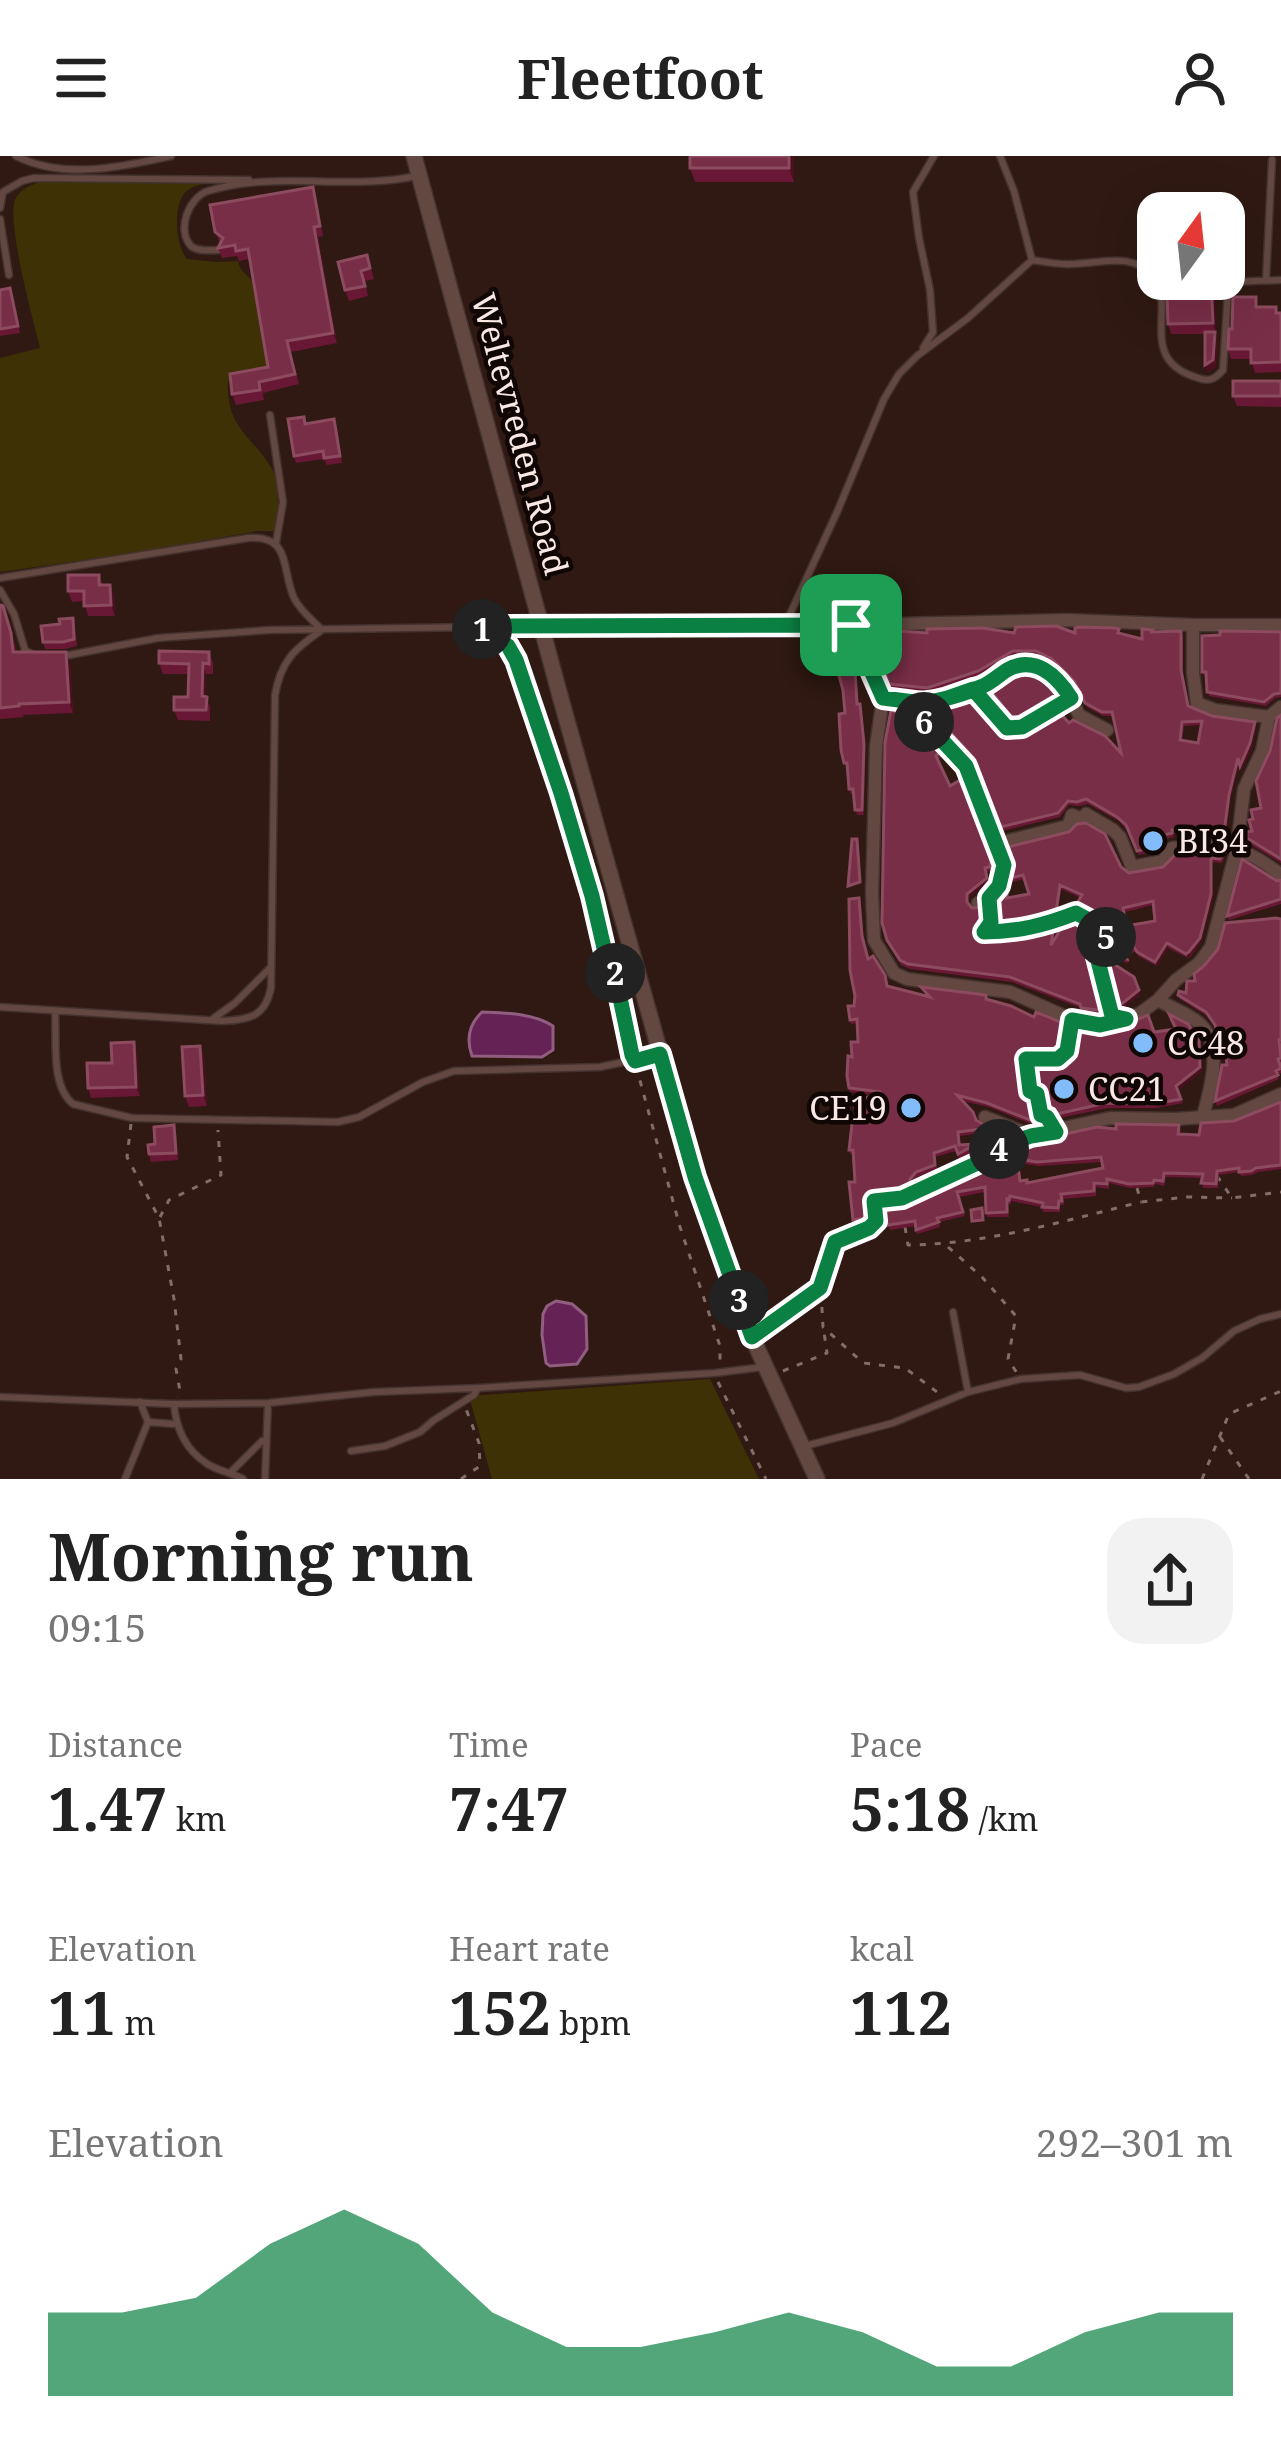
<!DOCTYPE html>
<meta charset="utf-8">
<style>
body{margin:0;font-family:"Noto Serif",serif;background:#f2f2f2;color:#222;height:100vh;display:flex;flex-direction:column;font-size:45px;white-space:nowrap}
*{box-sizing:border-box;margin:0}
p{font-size:39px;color:#767676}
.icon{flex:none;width:66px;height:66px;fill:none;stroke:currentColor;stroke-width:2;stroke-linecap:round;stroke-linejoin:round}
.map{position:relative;height:1323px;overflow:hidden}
.details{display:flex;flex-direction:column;background:#fff;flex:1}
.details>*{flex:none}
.needle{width:78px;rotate:15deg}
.controls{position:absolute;left:1137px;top:36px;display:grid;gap:24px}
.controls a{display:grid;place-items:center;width:108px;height:108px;border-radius:24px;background:#fff;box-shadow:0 12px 48px #0002;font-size:60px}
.pin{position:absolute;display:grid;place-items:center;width:102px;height:102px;color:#fff;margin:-51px;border-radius:24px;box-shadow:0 6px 18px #0006}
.km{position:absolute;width:60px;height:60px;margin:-30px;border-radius:50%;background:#222;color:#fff;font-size:33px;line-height:60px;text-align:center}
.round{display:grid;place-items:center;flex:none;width:126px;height:126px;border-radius:36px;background:#f2f2f2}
.summary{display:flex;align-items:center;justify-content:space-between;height:204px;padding:0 48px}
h1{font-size:66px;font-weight:700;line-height:90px}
.stats{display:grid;grid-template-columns:repeat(3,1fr);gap:18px;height:204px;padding:12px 48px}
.stats div{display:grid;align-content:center}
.stats b{font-size:60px;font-weight:700}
.stats small{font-size:33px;font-weight:400}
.stats p{font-size:33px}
.chart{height:336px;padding:24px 48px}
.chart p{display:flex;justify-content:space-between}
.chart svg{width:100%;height:216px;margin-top:12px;fill:#0b8043;opacity:.7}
header{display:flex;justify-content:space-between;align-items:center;height:156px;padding:0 48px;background:#fff;font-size:54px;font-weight:700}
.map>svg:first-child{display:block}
</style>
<header><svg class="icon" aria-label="menu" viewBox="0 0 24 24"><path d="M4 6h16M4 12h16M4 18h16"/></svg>Fleetfoot<svg class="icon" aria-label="person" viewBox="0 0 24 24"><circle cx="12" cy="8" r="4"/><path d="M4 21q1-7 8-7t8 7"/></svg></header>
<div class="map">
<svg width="1281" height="1323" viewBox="0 0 1281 1323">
<rect width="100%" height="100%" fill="#2f1912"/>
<path fill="#3d3105" d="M61 22 229 25C218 27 201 27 191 32 171 41 175 89 187 103L217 106 238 105 240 112 252 125 269 213 228 225C226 275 254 279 274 317 281 331 278 359 275 375H257L128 398 0 416V202L40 192C34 167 3 57 17 40 27 27 45 25 61 22Z
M710 1223 759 1323H492L469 1240Z"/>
<path fill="#652255" stroke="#915d80" stroke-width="3" d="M482 856C506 857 533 857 553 870V894L542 901 472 900C466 883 469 868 482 856Z
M556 1145 572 1148 586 1160 587 1193 577 1208 550 1210 546 1207 542 1179 543 1158 547 1150Z"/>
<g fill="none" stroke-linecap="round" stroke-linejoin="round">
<g stroke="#43322e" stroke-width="9">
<path id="service" d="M16 0C63 24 122 11 171 0
M1000 0 1014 35 1032 104
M0 52 3 36 22 25 34 22 249 24
M0 63 9 119
M219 94C210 94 198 96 191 90 176 74 189 41 208 35 276 14 347 35 416 20
M1032 104C1045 106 1059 109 1072 108 1108 107 1128 95 1158 122
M1158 123C1171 162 1141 205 1198 222 1210 226 1215 223 1223 214L1228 133 1231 126 1281 124
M1266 124 1272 4
M923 192 933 176 930 134 919 82 913 36 934 0
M270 259 283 346 276 387
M0 422 248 382C292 379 281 413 294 442 300 454 310 462 319 471
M0 434 14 458 25 494 33 499
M785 469 838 354 884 243 899 218 917 200 968 162 1032 104
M64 500 158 482 269 474 540 470
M0 851 222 865C250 864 266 860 271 831L275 539C281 505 294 493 322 474
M55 855C57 883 50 929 73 948L132 962 338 966 359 961 423 926 454 915 600 911 657 899
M214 862 235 847 270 812
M953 1156 968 1236
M0 1241 174 1248 268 1247 374 1236 478 1232 715 1217 763 1211
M174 1248C176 1273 185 1293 206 1307 217 1315 231 1316 243 1323
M148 1266 174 1268
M805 1290 893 1267 968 1236 1021 1223 1080 1219 1126 1232 1139 1231 1174 1218 1202 1202 1234 1175 1260 1163 1281 1158
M351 1295 385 1290 420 1276 434 1264 474 1239 478 1232
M231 1316 262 1285
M125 1323 148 1266 140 1246
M265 1323 268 1247"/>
</g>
<g stroke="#43322e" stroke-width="15">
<path id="minor" d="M851 469 883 542 876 590 872 737 874 784 894 817 907 823 1010 836 1080 867 1100 869 1139 858 1158 844 1176 824 1199 807 1211 791 1237 692 1244 633 1262 595 1269 561 1281 551
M1193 469V517L1197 547 1215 554 1269 561
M541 470 851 469 1067 464 1193 469H1281
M973 533 1007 572
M883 542 930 547 984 529 1015 510 1034 509 1047 515 1068 536 1079 559 1107 574
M907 547 966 611 1004 709 999 730 989 742 978 747
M995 688 1068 670 1072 659 1082 663 1086 658 1113 674 1120 681 1132 711 1163 705 1172 692C1221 689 1240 686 1281 719
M1158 844C1171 852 1190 858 1200 868 1224 890 1210 933 1203 960
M985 961 1030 979
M922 1030 952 1019 1005 989 1031 979 1110 962 1175 963 1234 959 1281 938"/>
</g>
<g stroke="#43322e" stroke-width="18">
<path id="tertiary" d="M414 0 562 547 695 1021 752 1181 817 1323"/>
</g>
<path stroke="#826e68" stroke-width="3" stroke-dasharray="6 9" stroke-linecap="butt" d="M490 479 508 490 516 504 561 637 592 740 604 792 615 818 631 895
M636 910 680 1071 720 1190V1206
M131 968 127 1001 159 1062 174 1143 181 1203 176 1213 180 1235 177 1241
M1217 1020 1232 1042 1281 1036
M1137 1032 1141 1046 1187 1041 1232 1042
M160 1061 169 1044 221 1019 218 974
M905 1071 908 1089C988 1088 1063 1065 1141 1046
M948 1091 982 1121 1016 1160 1008 1203 1017 1217
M821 1136 823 1171 863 1207 905 1212 941 1239
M763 1173 821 1132 835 1086 869 1072 875 1066
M783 1215 827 1197 824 1176
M718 1226 766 1323
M1220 1281 1249 1323
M461 1323 480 1310 479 1287 466 1253
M1202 1323 1229 1258 1281 1235"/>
<use href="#service" stroke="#634841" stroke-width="6"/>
<use href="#minor" stroke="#634841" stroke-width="12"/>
<use href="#tertiary" stroke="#634841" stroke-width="15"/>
</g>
<path fill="#681834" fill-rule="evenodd" d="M690 0H794V26H695L690 12Z
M316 41 323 80 318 81 337 187 291 196 299 228 263 237 264 244 236 249 232 238 268 211 249 103 239 105 237 100 222 102 218 92 220 87 215 76Z
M367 99 374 123 365 125 368 140 349 145 345 134Z
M1212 123 1215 132V177L1217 183 1216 211 1208 216 1205 209V178H1171L1168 168 1200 139Z
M10 132 20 177 0 180V134Z
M1260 151H1276L1278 157H1281V216L1255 217 1251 203H1231L1228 193 1232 173Z
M1281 225V251L1237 250 1233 240Z
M304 261 306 267 337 271 342 307 327 309 324 303 296 307 294 300Z
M99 419 103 429H110L114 439 115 460H88L84 445 72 446 68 435Z
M0 449 15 489 16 496 70 508 73 557 23 559 24 561 0 563Z
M73 462 75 470 77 490 65 493H45L43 486 60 468Z
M1152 476 1183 479V518L1189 550 1212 560 1255 566 1256 570 1252 592 1241 614 1239 607 1230 644 1226 681 1173 678 1174 681 1166 683 1157 695 1139 699 1127 674 1119 665 1088 648 1079 650 1069 649 1060 661 1002 675 975 606 931 557 929 553 1009 578 1015 572V567L989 533 1061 545 1055 551 1069 567 1121 597 1113 560H1103L1087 551 1076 529 1054 507 1037 499 1014 500 980 519 929 536 890 532 871 478 1075 477 1120 478 1142 483ZM1201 569 1198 587 1182 585 1184 570Z
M1281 476V541L1275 542 1266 550 1209 540 1206 520H1204L1202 512Z
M843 478 852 499 850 500 856 519 859 548 861 553 865 593 864 659H857L853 638H851L849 633 847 612 844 607 845 557Z
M209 496 213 507V518H206V541L210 551V565L178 564 174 554 188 541 189 518H163L159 507Z
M891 554 906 559 940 596 942 601 938 604 950 630 960 624 993 710 992 715 987 716 988 726 969 742 968 748 972 752 992 751V747L1004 734H1007L1009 741 1029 738 1024 723 1012 726 1011 722 1012 702 1008 691 1069 676 1077 668 1086 667 1105 678 1121 711 1129 717 1163 711 1176 698H1222L1224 702 1222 707 1212 706 1213 742 1201 786 1191 800 1188 802 1168 792 1157 810 1138 800 1136 795 1126 800 1129 807 1102 801 1134 821 1140 838 1125 851 1099 858 1083 857 1081 852 1012 826 910 813 901 809 889 788 882 767 885 587ZM1061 733 1081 742 1054 785ZM1153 749 1155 765 1127 770 1125 756Z
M1281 559V707L1248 687 1247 682 1252 675 1253 663 1261 652 1270 595Z
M1281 724V748L1229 764 1227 760 1277 725Z
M860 746 864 784 869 803 887 830 927 840 921 831 988 844 1034 861 1075 872 1097 875 1154 876 1200 888 1202 915 1178 934 1183 947 1156 952H1108L1031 968 989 951 962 945 976 964 989 972 990 976 960 980 961 989 976 988 977 993 959 1003 956 995 935 1001 937 1013 917 1021 912 1027V1031L917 1036 954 1024 1038 986 1116 973H1181L1180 978 1199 979 1281 946V1013L1258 1016 1252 1019 1241 1020 1239 1016 1219 1019 1218 1032H1203L1202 1022 1166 1021 1164 1030 1155 1028 1154 1031 1130 1032 1109 1027V1033L1096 1031V1040L1063 1043 1064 1049H1060V1056H1043L1042 1051 1011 1045V1048H1008L1009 1061H987L985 1036 959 1041 965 1060 939 1066 940 1071 917 1078 915 1070 890 1074 889 1071 881 1072 879 1065 855 1068 853 1064 855 1026 854 998H850L849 994 857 958 873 939 850 936 849 932 852 901 858 886 857 867 851 868 850 864 854 850ZM1102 1006 1103 1012 1027 1027 1021 1025 1019 1007 1039 1010Z
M1281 763V917L1278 919 1279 923 1217 950 1215 945 1227 909 1226 892H1223L1217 873 1207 860 1180 843 1178 839 1186 837 1195 825Z
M134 886 137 896 140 940 91 942 88 932Z
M200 890 204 900 207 950 189 951 185 940Z
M174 969 176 976 178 1004 151 1006 149 998 155 988Z"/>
<path fill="#4b0f1f" d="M789 0H794V26L789 12Z
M314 71 318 81 337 187 333 177Z
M1211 123 1215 132 1216 177 1213 167Z
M1215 176 1217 183 1216 211 1208 216 1205 209Z
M110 429 114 439 115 460 111 449Z
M66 496 70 508 73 557 69 546Z
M203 507 206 518V551L202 540Z
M860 548 865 593 864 659 862 654Z
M1255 566 1256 570 1252 592 1241 614 1240 610Z
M1238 602 1239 606 1230 644 1226 681 1224 677 1229 639Z
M1211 702 1213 742 1201 786 1188 802 1186 798Z
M985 712 988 726 969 742 968 750 967 738Z
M1060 729 1061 733 1053 794 1051 789Z
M1167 787 1168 792 1157 810 1155 806Z
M1139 834 1140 838 1125 851 1123 847Z
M1199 884 1202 915 1178 934 1176 930Z
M134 886 137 896 140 940 136 931Z
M200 890 204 900 207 950 203 939Z"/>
<path fill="#782e47" stroke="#8c4b5f" stroke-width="3" fill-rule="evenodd" d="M690 0H789V12H690Z
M313 31 320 70 314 71 333 177 287 185 295 218 259 226 260 234 232 238 230 218 268 211 248 93 236 95 235 89 218 92 223 82 215 76 210 49Z
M367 99 370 112 361 115 365 130 345 134 338 106Z
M1200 123H1211L1213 167 1168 168 1167 139H1200Z
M10 132 18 170 0 173V134Z
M1233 141H1256V151H1276V157H1281V206L1251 207V193H1228L1229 173H1232Z
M1205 176H1215L1213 204 1205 209Z
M1233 225H1281V240H1233Z
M304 261 305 268 334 263 340 300 324 302 323 295 294 300 288 263Z
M68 419H99V429H110L111 449 84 450V435H68Z
M0 449 3 450 11 477 13 496H66L69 546 19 548V550L0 552Z
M73 462 74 483 63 486H43L41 470 60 468 59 463Z
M1056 470 1075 477V472L1079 471 1115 472 1119 473 1118 477 1142 483V473L1153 474 1152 476 1181 475V514L1188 550 1212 560 1255 566 1250 587 1240 610 1238 602 1229 639 1224 677 1172 674V677L1164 679 1155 691 1137 695 1126 669 1117 661 1086 643 1077 646 1068 645 1058 657 1001 671 974 602 929 553 968 541 998 575 1009 578 1015 572V565L989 533 1017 516 1030 515 1039 519 1058 538 1059 541 1052 548 1069 567 1073 564 1105 580 1121 597 1112 556H1102L1085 547 1074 525 1052 503 1036 495H1013L978 515 927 532 889 528 871 478 882 474 927 477V473L983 472 1014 477 1016 471ZM1202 565 1198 587 1180 584 1182 566Z
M1220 475 1281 476V537L1274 538 1264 546 1207 536 1206 516H1202V480L1220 479Z
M843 478 850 494 848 495 855 514 857 548H860L864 588 862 654H855L853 633H849L847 607H844L841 594 839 558 845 557 843 534 829 484Z
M159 495 209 496V508L203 507 202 540 207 541 206 554H174V541H188L189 508 159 507Z
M891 554 906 559 940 596 936 600 950 630 960 624 991 705 990 711 985 712 987 722 967 738V746L972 752 992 751V747L1004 734H1007V742L1029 738 1023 719 1011 722 1012 702 1008 691 1069 676 1077 668 1086 667 1105 678 1121 711 1129 717 1163 711 1176 698H1222L1220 703 1211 702V738L1200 782 1189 796 1186 798 1167 787 1155 806 1137 796 1134 791 1124 795 1127 803 1092 794 1134 821 1139 834 1123 847 1097 854 1081 852 1080 848 1010 821 908 808 900 804 887 784 882 767 885 587ZM1060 729 1082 739 1051 789ZM1153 745 1155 765 1126 770 1123 752Z
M1281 559V703L1247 682V676L1252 675 1249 664 1253 663 1251 654 1261 652 1256 625 1270 595 1277 562Z
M852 683H857L860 726 848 730Z
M1242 703 1277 725 1281 724V743L1227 760Z
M859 742 862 780 868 803 873 800 885 819 887 830 930 841 921 831 986 839V843L1011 850 1034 861 1036 856 1075 872 1097 875 1119 870 1133 871 1132 866 1148 859 1154 876 1176 873 1169 858 1188 868 1199 884 1200 911 1176 930 1181 943 1154 948 1106 947 1030 964 987 947 957 939 973 956 976 964 989 972 958 976 959 989 976 988 958 998 955 990 934 997 935 1009 916 1016 910 1023 911 1030 917 1036 954 1024 1008 994 1029 986H1038V984L1097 971 1116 973V968L1179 969 1178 978 1199 979 1201 967 1234 965 1281 946V1009L1256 1012 1251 1015 1239 1016V1012L1217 1015 1216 1028 1201 1027 1203 1018 1164 1017 1163 1025 1154 1024 1153 1027 1129 1028 1107 1023V1028L1094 1027V1035L1061 1038 1062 1045H1059L1058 1052 1042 1051 1043 1047 1010 1040 1009 1044 1007 1043V1056L986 1057 985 1031 957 1036 963 1056 937 1062 939 1066 916 1074 915 1065 888 1069 887 1066 880 1068 878 1060 853 1064 849 1026H855L853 994H849L853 959 857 958 853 947 881 936 849 932 847 920 848 900 852 901 851 886H858L857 863 850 864 848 850H854L855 840 850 814 849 743ZM1101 1001 1103 1012 1027 1027V1024L1020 1025 1017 1003 1037 1006Z
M1276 762 1281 763V884H1279L1281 902 1278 903 1281 912 1276 915 1278 919 1215 945 1222 909H1227L1225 887 1221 888 1215 869 1206 856 1178 839 1179 835 1186 837 1187 825H1195L1194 818 1204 810 1218 793 1225 767Z
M134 886 136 931 88 932 87 907H112L111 887Z
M200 890 203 939 185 940 182 891Z
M174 969 176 997 149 998 148 989 155 988 154 971Z
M982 1052 983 1064 972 1065 971 1054Z"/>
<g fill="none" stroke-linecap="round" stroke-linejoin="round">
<g stroke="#fff" stroke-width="24">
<path id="route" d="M851 469 479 470 508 490 516 504 561 637 592 740 604 792 615 818 632 899 635 905 660 898 695 1021 752 1181 820 1132 835 1086 869 1072 876 1065 874 1045 902 1042 982 1005 1005 989 1031 980 1056 976 1047 961 1041 959 1037 938 1030 935 1026 903H1058L1067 895 1072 864 1100 869 1126 863 1112 860 1097 801 1103 797 1106 779 1091 765 1076 757C1045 769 1018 776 984 776L991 766 989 742 999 730 1004 709 966 610 907 547C932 548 959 540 983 530 992 526 999 519 1007 514 1035 498 1057 520 1071 542L1022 571 1007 572 973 533 930 548 883 542 851 469"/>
</g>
<use href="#route" stroke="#0b8043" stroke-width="15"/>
</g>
<g fill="#83bcfb" stroke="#100705" stroke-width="4.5">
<circle cx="1153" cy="685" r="12"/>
<circle cx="1143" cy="887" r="12"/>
<circle cx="1064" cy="933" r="12"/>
<circle cx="911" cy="952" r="12"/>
</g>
<g text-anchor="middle" stroke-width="9" stroke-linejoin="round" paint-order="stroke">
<g font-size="33" fill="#f9e8e3" stroke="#100705">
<text transform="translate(520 278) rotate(75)" y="12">Weltevreden Road</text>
</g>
<g font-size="33" fill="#f9e8e3" stroke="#100705" text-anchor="start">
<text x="1177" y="697">BI34</text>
<text x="1167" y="899">CC48</text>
<text x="1088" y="945">CC21</text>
<text x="887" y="964" text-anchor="end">CE19</text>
</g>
</g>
</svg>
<div class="controls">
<a><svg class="needle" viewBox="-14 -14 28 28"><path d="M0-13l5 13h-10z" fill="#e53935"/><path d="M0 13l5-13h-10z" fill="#767676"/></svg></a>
</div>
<div class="pin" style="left:851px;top:469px;background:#1e9e55"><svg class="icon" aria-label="arrive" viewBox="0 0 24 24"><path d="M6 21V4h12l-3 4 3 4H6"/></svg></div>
<b class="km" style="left:482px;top:473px">1</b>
<b class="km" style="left:615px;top:817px">2</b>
<b class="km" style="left:739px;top:1144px">3</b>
<b class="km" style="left:999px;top:993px">4</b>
<b class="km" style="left:1106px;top:781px">5</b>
<b class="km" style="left:924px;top:566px">6</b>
</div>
<section class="details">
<div class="summary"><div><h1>Morning run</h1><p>09:15</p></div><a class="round"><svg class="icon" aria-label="share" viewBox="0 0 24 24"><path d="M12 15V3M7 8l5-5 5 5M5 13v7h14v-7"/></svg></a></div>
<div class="stats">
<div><p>Distance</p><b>1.47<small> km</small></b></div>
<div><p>Time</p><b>7:47</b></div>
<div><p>Pace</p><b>5:18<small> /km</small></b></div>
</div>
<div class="stats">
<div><p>Elevation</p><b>11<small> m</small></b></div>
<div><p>Heart rate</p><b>152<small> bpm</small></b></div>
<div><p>kcal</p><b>112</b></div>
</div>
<div class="chart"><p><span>Elevation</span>292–301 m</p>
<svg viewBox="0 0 160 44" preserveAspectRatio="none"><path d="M0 44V27L10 27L20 24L30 13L40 6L50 13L60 27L70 34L80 34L90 31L100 27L110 31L120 38L130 38L140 31L150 27L160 27V44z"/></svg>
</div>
</section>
